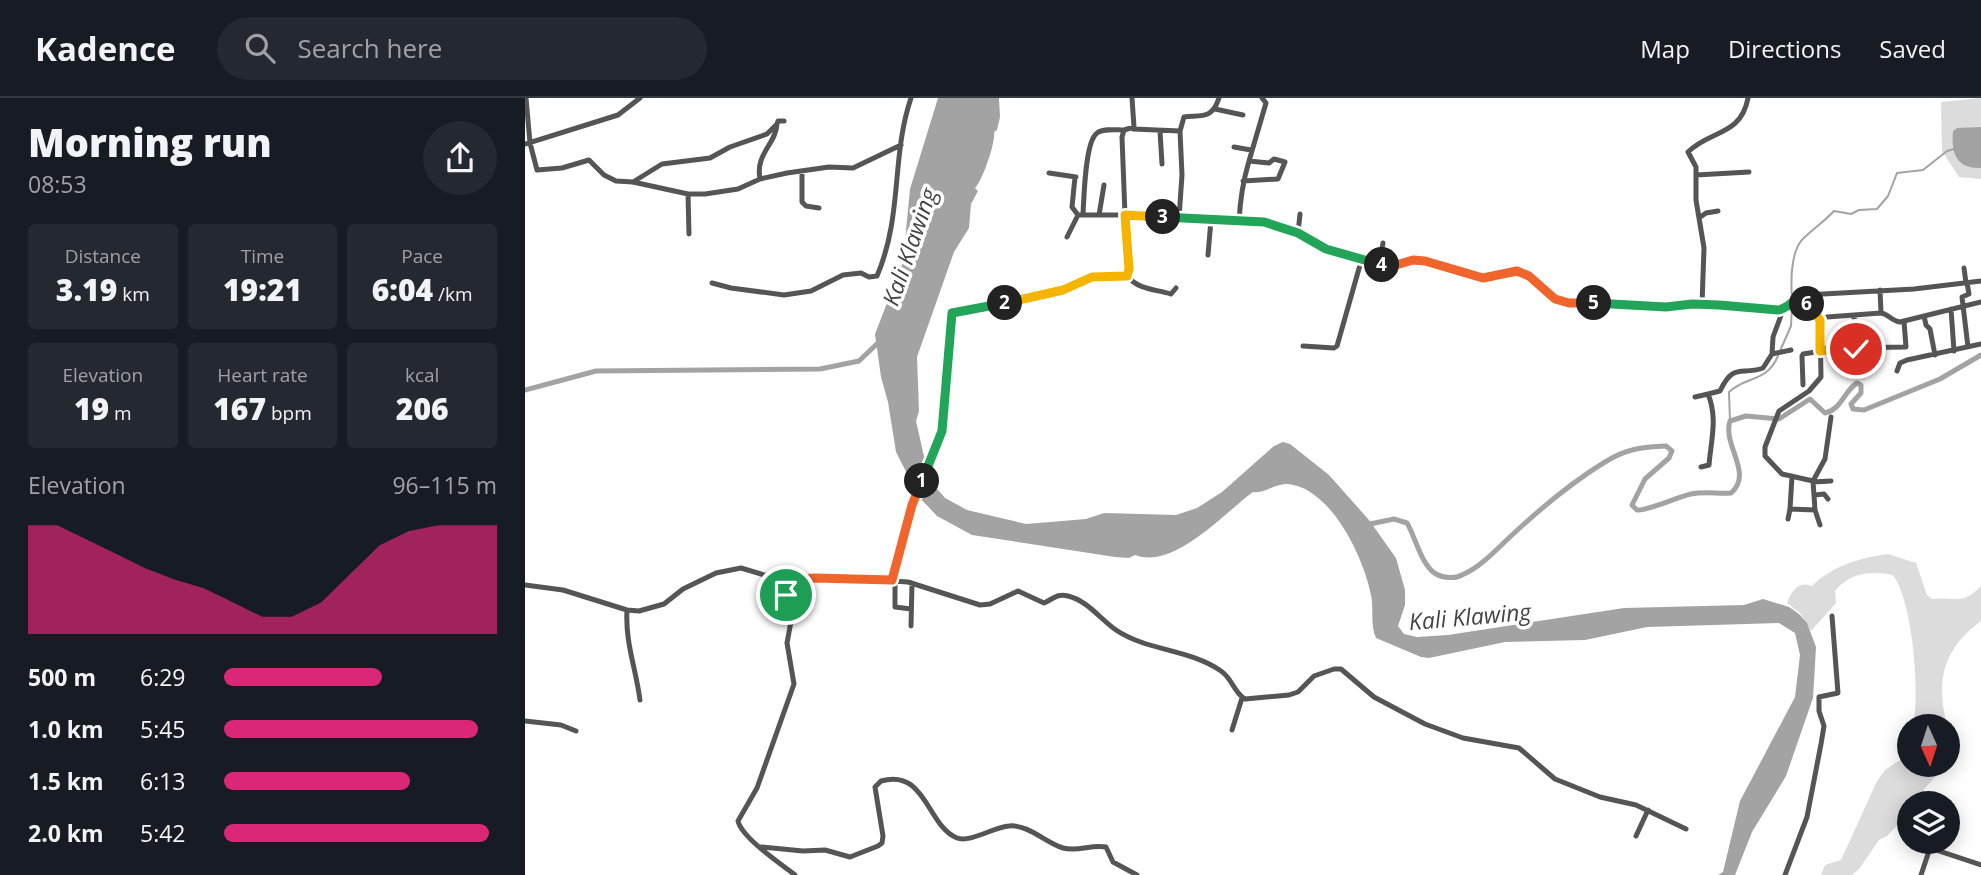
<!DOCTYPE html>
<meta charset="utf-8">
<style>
body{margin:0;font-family:"Open Sans",sans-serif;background:#242831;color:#f1f3f6;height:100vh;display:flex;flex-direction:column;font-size:26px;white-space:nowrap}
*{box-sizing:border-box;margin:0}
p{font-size:23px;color:#9ea1a6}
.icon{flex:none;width:38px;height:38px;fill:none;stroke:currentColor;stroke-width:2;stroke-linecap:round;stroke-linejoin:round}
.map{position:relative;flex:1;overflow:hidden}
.side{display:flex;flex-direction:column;background:#171b24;width:525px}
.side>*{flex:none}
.needle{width:46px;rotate:177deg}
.tools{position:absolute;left:1372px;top:616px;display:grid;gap:14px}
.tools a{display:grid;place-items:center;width:63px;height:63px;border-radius:50%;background:#171b24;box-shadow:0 4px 18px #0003;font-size:35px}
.pin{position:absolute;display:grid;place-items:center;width:60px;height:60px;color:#fff;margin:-30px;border:4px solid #fff;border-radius:50%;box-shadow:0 2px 7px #0007}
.km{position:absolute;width:35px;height:35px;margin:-18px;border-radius:50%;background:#222;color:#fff;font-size:19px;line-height:35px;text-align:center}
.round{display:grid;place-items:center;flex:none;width:74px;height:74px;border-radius:37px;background:#242831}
.head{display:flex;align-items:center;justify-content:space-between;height:119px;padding:0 28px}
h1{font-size:38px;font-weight:800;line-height:52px}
.stats{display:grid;grid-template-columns:repeat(3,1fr);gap:10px;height:119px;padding:7px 28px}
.stats div{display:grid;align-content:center;border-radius:7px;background:#242831;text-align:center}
.stats b{font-size:30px;font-weight:800}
.stats small{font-size:19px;font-weight:400}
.stats p{font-size:19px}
.chart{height:196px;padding:14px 28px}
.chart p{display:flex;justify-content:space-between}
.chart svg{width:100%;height:126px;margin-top:7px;fill:#db2777;opacity:.7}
ul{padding:0 28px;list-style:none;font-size:23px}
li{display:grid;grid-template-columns:112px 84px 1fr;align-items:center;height:52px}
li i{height:18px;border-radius:9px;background:#db2777}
header{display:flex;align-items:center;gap:42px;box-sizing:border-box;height:98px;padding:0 35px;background:#171b24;border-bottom:2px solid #363941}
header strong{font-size:33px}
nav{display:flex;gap:38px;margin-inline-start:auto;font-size:24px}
.search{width:490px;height:63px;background:#242831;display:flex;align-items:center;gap:18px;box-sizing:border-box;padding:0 24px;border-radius:38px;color:#9ea1a6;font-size:26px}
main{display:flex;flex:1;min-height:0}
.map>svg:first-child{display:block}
</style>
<header>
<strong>Kadence</strong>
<div class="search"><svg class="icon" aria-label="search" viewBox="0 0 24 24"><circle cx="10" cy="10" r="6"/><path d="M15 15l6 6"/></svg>Search here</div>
<nav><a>Map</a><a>Directions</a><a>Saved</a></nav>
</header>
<main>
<section class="side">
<div class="head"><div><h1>Morning run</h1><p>08:53</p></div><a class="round"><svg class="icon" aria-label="share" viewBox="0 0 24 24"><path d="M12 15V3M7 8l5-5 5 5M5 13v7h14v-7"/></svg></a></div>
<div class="stats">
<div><p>Distance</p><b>3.19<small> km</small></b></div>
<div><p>Time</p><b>19:21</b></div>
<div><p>Pace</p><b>6:04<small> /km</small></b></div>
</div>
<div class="stats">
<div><p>Elevation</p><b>19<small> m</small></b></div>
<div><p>Heart rate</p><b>167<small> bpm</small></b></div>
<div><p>kcal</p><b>206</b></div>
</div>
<div class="chart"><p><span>Elevation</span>96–115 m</p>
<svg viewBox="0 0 160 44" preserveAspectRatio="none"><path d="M0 44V6L10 6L20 11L30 16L40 21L50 25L60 28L70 33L80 38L90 38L100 33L110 23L120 13L130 8L140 6L150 6L160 6V44z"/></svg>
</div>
<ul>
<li><b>500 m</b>6:29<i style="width:58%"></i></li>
<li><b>1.0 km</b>5:45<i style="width:93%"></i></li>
<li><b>1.5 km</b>6:13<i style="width:68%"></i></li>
<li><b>2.0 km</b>5:42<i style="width:97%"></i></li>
</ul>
</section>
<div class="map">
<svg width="1456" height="777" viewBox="0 0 1456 777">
<rect width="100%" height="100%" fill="#fff"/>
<path fill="#dcdcdc" d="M1456 0V81L1434 79 1417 53 1416 4Z
M1363 456 1391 465 1402 497 1407 501C1431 498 1437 508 1456 488V523C1417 552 1411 583 1422 628H1388C1395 595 1388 504 1368 477 1345 473 1326 474 1310 493L1311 505 1286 533 1275 515 1262 505C1266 494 1273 482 1287 488 1305 469 1337 459 1363 456Z
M1384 645V667H1421L1399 691 1394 705H1384V715L1362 738 1354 742 1334 771 1327 777H1296L1300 767 1316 762 1352 683 1360 672 1375 662Z"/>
<path fill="#a3a3a3" d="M413 0H474L475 19 472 32 469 34C471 44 457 84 450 90L453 93 446 106 444 130 429 154 392 259 394 313 391 323 403 376 407 385 420 400 442 412 501 426 561 421 579 415 651 417 672 410 697 394 749 348 758 344 765 346 804 377 844 422 871 460 880 492V507L873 528 879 536 892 539 923 537 1099 510 1219 507 1238 501 1264 509 1274 516 1282 525 1291 549 1288 600 1261 678 1227 734 1210 777H1193L1198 774 1215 703 1270 599 1275 557 1270 535 1254 525 1122 529 1060 542 980 544 904 560 896 559 851 540C845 527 849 511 846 497 839 460 806 390 763 386 750 385 740 396 728 394 699 415 649 472 610 457L604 460 590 459 447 437 412 418 394 399 371 354 363 304 356 279 350 236 378 164 385 91Z
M1456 29V70C1431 71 1426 55 1428 33L1432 30Z"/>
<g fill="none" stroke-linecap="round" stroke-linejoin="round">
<path stroke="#a3a3a3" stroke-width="2" d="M1267 203C1266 185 1265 158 1276 143 1286 132 1299 124 1309 113L1326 116 1334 112 1352 111 1363 98 1372 75 1398 72 1422 53 1429 51
M1255 253 1266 228 1267 208
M1205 323 1204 294C1223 277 1241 285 1253 258"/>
<path stroke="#a3a3a3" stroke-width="5" d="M0 292 71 273 295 271 334 263 356 242
M840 427 869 421 882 425C891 440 896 467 911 476 918 480 930 481 937 477 956 469 972 451 987 437 1015 411 1047 384 1080 364 1101 351 1116 349 1141 348L1147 353 1144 360 1120 381 1107 407 1112 412C1123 413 1152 399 1166 396 1180 393 1193 396 1206 395 1229 375 1197 347 1205 323L1221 318 1254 321 1285 301 1300 315C1317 311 1319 293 1332 285L1336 287V295L1326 306 1328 311 1339 312 1415 281 1456 257"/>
<path stroke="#555" stroke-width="5" d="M1 0 5 45 12 72 37 70 64 62 79 77 91 83 108 84 163 96H180L213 91 235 81 262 75 304 69 328 70 376 47
M607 0 609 29 599 32 597 39 600 117 739 124 773 135 801 151 860 167 888 162 900 163 958 180 992 173 1004 178 1030 201 1044 205 1141 209 1194 207 1253 212C1264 211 1269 200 1280 197L1389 191 1456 183
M690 11 718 17
M608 31 655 33 659 19C678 17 687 21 694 0
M635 33 637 66
M0 46 93 17 115 0
M709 49 726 52
M724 63 741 5 737 0
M277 74V104L281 108 294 110
M524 75 551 79
M1171 77 1224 74
M550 79 547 109 553 117
M235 81C230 56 251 46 252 26
M108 84 137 66 185 60 205 49 242 36 252 26 253 23H259
M163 96 164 136
M558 116C559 100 560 43 572 35 579 30 591 32 599 32
M574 117 579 87
M654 120 657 77 655 33
M1174 120 1181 115 1193 113
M714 124C715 103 718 83 724 63L744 65 749 61 760 64 753 81 718 83
M773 135 775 116
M542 139 553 117H599
M858 145 853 172 863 175
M683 157 686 122
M1439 170 1441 185
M602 178C614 192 629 191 646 196L651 190
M187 185 206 190 259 197 286 193 318 177 336 175 344 179 352 178C378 117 366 59 386 0
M1442 185 1444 196 1437 199 1443 249
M1280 197 1285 211 1295 222
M1177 207 1179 150 1171 102V69L1163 54C1185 32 1216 38 1223 0
M1426 211 1429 253
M1356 215C1364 216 1366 223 1375 224L1456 204
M1329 217 1331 251
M1399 218 1401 227 1405 231 1410 257
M778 248 809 250 812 248 837 160
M1247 256 1266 252
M1372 273 1375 265 1382 262 1456 246
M1278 287 1277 258 1278 256 1317 250 1381 249 1379 223
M1170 299 1183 296
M1176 369 1184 367C1186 342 1193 320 1183 296L1195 293C1209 264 1216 278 1238 270L1247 256 1248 239 1258 212
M1288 383 1300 361 1306 319
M1288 384 1306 383
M1290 397 1299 396 1303 401
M1265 411 1267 378
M1263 421 1265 411 1290 412
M1295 427 1290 412 1288 383 1257 376 1240 358V349L1254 313 1284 293 1296 279 1295 222 1302 219 1356 215 1355 192
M367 482 387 407 417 333 427 215 539 192 567 179 602 178 604 171 600 117
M370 482V509L386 511
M259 483 267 518 262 545 269 586 232 690 213 723C217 740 256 766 270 777
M0 487 38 492 102 512 114 513 139 506 158 491 191 475 216 470 259 483 309 479 383 484 455 507 465 506 493 493 519 505C528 501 532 495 543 498 563 503 575 521 591 532 622 553 665 551 696 573 707 580 709 595 720 601L764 597 773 594 789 578 809 571H816L849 599 900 626 938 640 994 650 1030 681 1075 699 1111 707 1161 731
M102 512C100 544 111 571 115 602
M386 528 387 485
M0 623 36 627 51 633
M707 632 717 600
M1111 738 1123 712
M236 749 278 753 300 752 325 759 353 748 357 745 358 738 350 689 356 683C401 670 402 728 432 740 445 745 469 729 484 728 503 726 521 745 538 750 553 754 567 746 581 749L588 764 612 777
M1260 777 1282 719 1296 646 1299 628 1294 613V599L1313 595 1307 518
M1396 777 1405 750 1456 767"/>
</g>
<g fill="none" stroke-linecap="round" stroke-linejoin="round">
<g stroke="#fff" stroke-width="14">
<path id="split-1" d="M261 497 259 482 290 480 367 482 387 407 397 383"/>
</g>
<g stroke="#fff" stroke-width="14">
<path id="split-2" d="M397 383 417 333 427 215 480 205"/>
</g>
<g stroke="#fff" stroke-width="14">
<path id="split-3" d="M480 205 538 192 567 179 602 178 604 171 600 117 638 119"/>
</g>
<g stroke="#fff" stroke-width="14">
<path id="split-4" d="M638 119 739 124 773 135 801 151 857 167"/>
</g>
<g stroke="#fff" stroke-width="14">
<path id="split-5" d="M857 167H871L888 162 900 163 958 180 992 173 1004 178 1030 201 1044 205H1069"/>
</g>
<g stroke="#fff" stroke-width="14">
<path id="split-6" d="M1069 205 1141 209 1167 206 1194 207 1253 212C1263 211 1269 200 1280 197L1282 206"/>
</g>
<g stroke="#fff" stroke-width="14">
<path id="split-7" d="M1282 206 1295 222V253L1317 250 1331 251"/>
</g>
<use href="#split-1" stroke="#f0652b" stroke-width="9"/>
<use href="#split-2" stroke="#22a559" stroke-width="9"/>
<use href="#split-3" stroke="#f5b400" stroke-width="9"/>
<use href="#split-4" stroke="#22a559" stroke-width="9"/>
<use href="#split-5" stroke="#f0652b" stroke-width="9"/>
<use href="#split-6" stroke="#22a559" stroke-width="9"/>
<use href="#split-7" stroke="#f5b400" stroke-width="9"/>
</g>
<g text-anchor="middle" stroke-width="7" stroke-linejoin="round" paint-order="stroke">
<g font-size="23" font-style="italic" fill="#444" stroke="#fff">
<text transform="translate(385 149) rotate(-71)" y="8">Kali Klawing</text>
<text transform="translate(945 519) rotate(-5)" y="8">Kali Klawing</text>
</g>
</g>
</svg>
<div class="tools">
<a><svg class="needle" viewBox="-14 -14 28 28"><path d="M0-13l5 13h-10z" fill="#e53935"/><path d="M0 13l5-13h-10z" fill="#9ea1a6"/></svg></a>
<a><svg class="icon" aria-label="layers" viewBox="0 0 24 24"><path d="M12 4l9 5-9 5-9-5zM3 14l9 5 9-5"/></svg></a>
</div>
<div class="pin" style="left:261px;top:497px;background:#1e9e55"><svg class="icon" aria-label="arrive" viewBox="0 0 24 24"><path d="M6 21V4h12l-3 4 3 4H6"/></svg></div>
<div class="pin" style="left:1331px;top:251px;background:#d93025"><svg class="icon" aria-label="check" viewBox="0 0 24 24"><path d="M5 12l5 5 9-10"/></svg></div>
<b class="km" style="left:397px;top:383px">1</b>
<b class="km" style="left:480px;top:205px">2</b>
<b class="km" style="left:638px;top:119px">3</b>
<b class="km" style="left:857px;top:167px">4</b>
<b class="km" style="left:1069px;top:205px">5</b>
<b class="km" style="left:1282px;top:206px">6</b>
</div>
</main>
